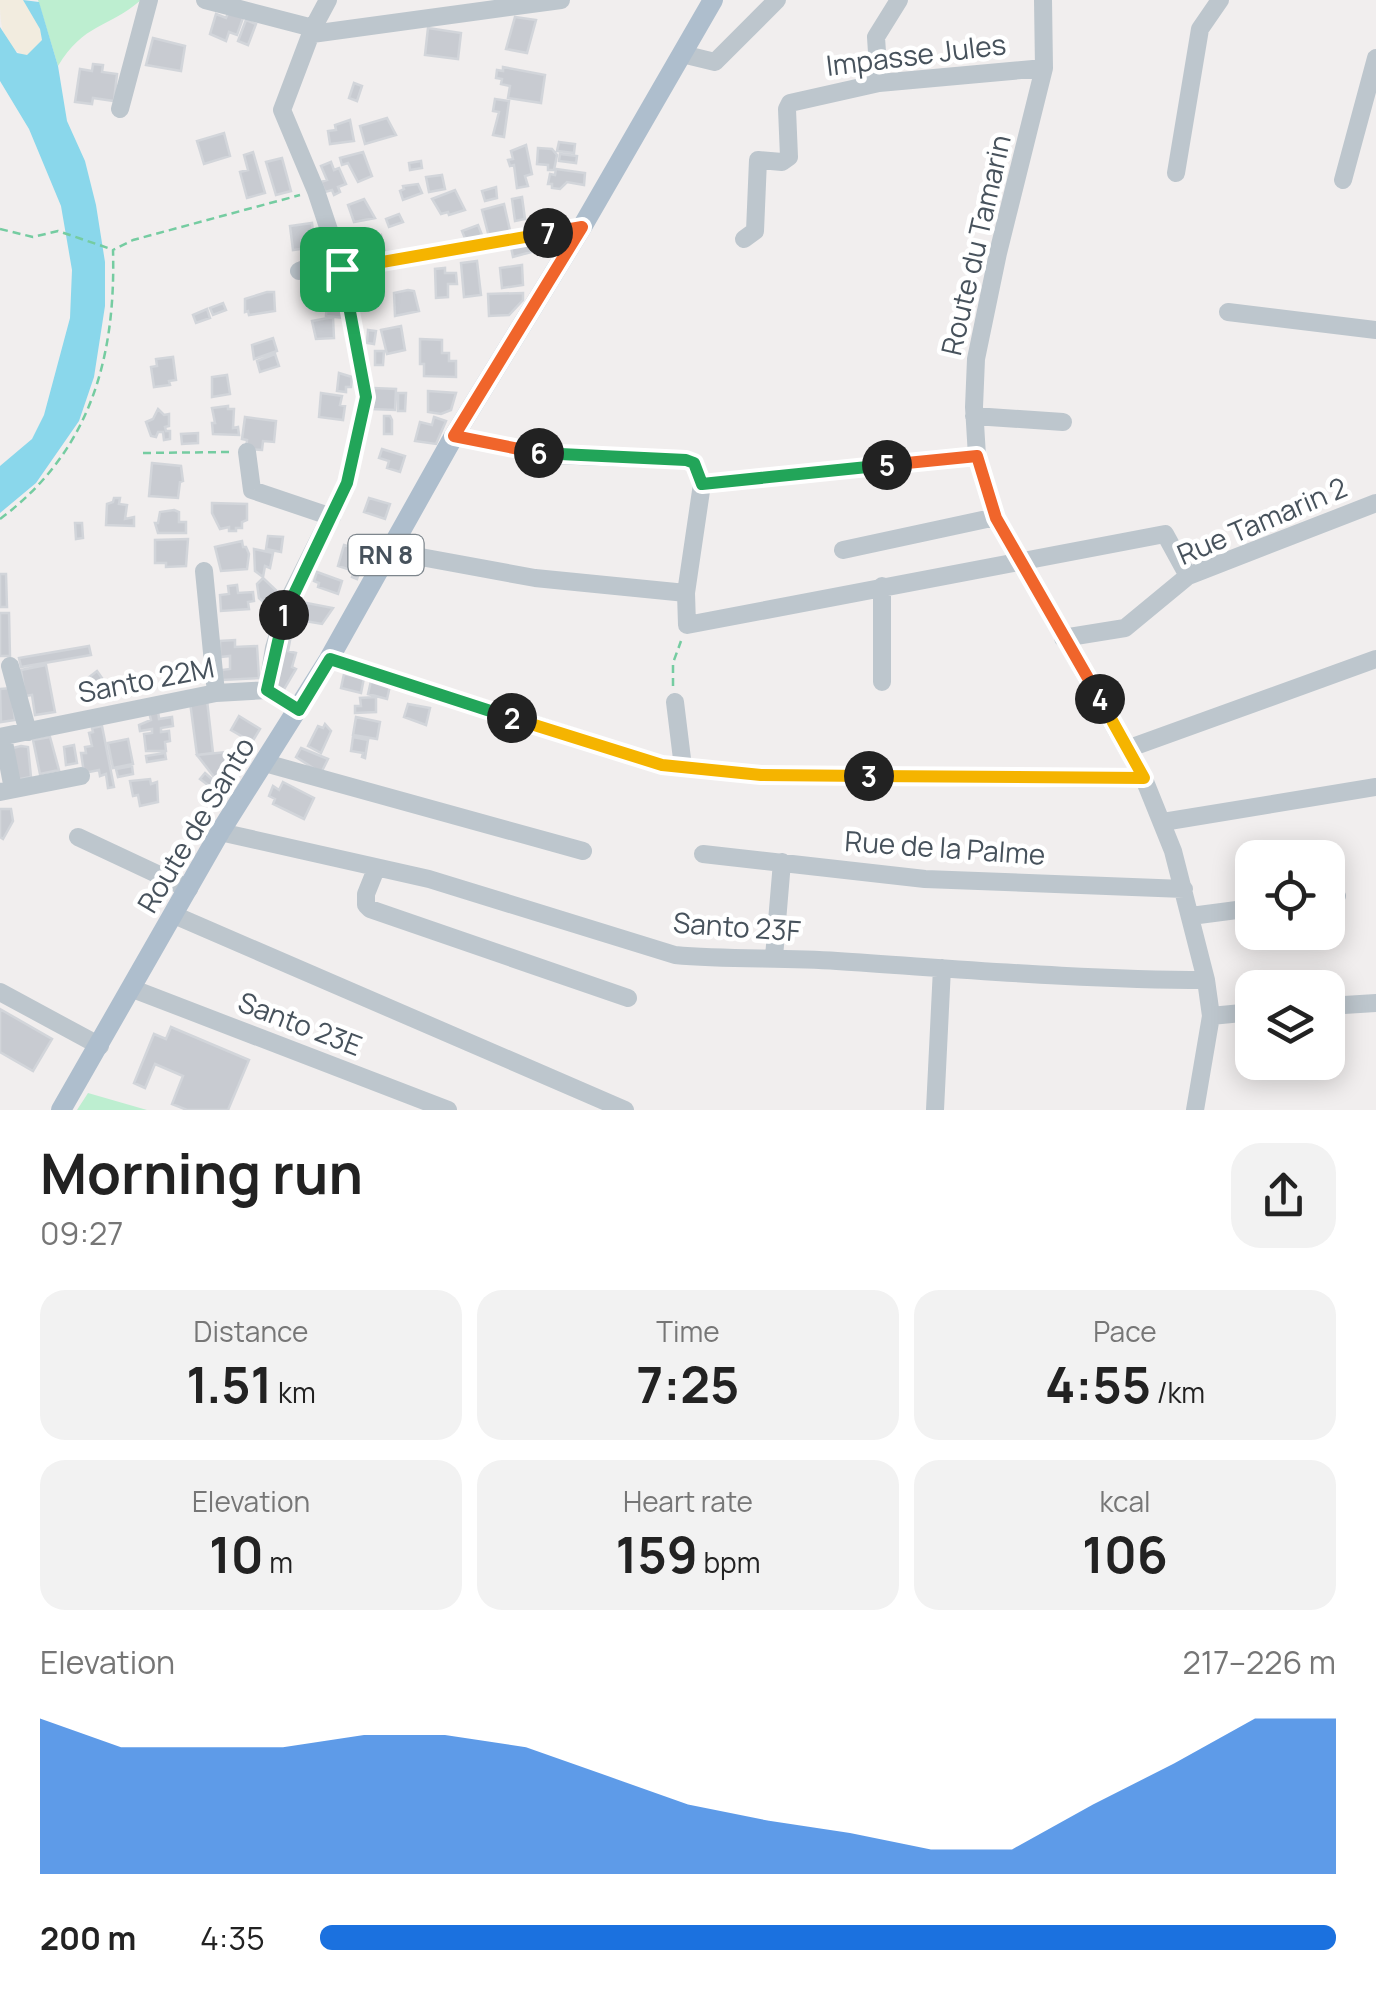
<!DOCTYPE html>
<meta charset="utf-8">
<style>
body{margin:0;font-family:Manrope,sans-serif;background:#f2f2f2;color:#222;height:100vh;display:flex;flex-direction:column;font-size:38px;white-space:nowrap}
*{box-sizing:border-box;margin:0}
p{font-size:32px;color:#767676}
.icon{flex:none;width:55px;height:55px;fill:none;stroke:currentColor;stroke-width:2;stroke-linecap:round;stroke-linejoin:round}
.map{position:relative;height:1110px;overflow:hidden}
.side{display:flex;flex-direction:column;background:#fff;flex:1}
.side>*{flex:none}
.tools{position:absolute;left:1235px;top:840px;display:grid;gap:20px}
.tools a{display:grid;place-items:center;width:110px;height:110px;border-radius:20px;background:#fff;box-shadow:0 5px 25px #0003;font-size:50px}
.pin{position:absolute;display:grid;place-items:center;width:85px;height:85px;color:#fff;margin:-42px;border-radius:20px;box-shadow:0 5px 15px #0006}
.km{position:absolute;width:50px;height:50px;margin:-25px;border-radius:50%;background:#222;color:#fff;font-size:28px;line-height:50px;text-align:center}
.round{display:grid;place-items:center;flex:none;width:105px;height:105px;border-radius:30px;background:#f2f2f2}
.summary{display:flex;align-items:center;justify-content:space-between;height:170px;padding:0 40px}
h1{font-size:55px;font-weight:700;line-height:75px}
.metrics{display:grid;grid-template-columns:repeat(3,1fr);gap:15px;height:170px;padding:10px 40px}
.metrics div{display:grid;align-content:center;border-radius:25px;background:#f2f2f2;text-align:center}
.metrics b{font-size:50px;font-weight:700}
.metrics small{font-size:28px;font-weight:400}
.metrics p{font-size:28px}
.chart{height:280px;padding:20px 40px}
.chart p{display:flex;justify-content:space-between}
.chart svg{width:100%;height:180px;margin-top:10px;fill:#1b71df;opacity:.7}
ul{padding:0 40px;list-style:none;font-size:32px}
li{display:grid;grid-template-columns:160px 120px 1fr;align-items:center;height:75px}
li i{height:25px;border-radius:12px;background:#1b71df}
.map>svg:first-child{display:block}
</style>
<div class="map">
<svg width="1376" height="1110" viewBox="0 0 1376 1110">
<rect width="100%" height="100%" fill="#f1eeee"/>
<path fill="#bdeed0" d="M38 0H141C107 29 84 23 58 66Z
M88 1093 147 1110H77Z"/>
<path fill="#f2ecdf" d="M0 0H23L41 29 42 40 27 56C1 48 0 23 0 0Z"/>
<path fill="#8ad7eb" d="M23 0 39 2 58 66 67 121 85 161 96 205 105 262V306L94 377 79 421 36 483 0 513V466L32 439 44 415 70 318 72 270 61 206 29 129 0 81V27L17 53 27 55 42 40 40 29Z"/>
<path fill="#c8cbd1" stroke="#d2d5da" stroke-width="2.5" d="M230 9 244 15 237 35 229 32 226 41 210 34 216 14 226 18Z
M515 17 536 20 527 53 506 49Z
M246 20 256 24 248 45 238 41Z
M428 28 461 33 458 59 425 55Z
M153 38 185 46 181 71 146 65Z
M93 64 103 65 102 72 117 74 114 101 93 98 92 104 75 102 80 69 92 71Z
M503 67 545 75 541 103 508 98 510 86 501 84 502 79 496 78 497 70 503 71Z
M354 83 362 86 357 101 349 98Z
M495 99 509 101 504 137 493 135 499 112 493 111Z
M387 118 396 135 365 144 360 126Z
M350 120 354 141 330 144 328 131 336 130 335 125Z
M224 133 230 156 204 164 197 141Z
M559 142 575 144 574 153 557 151Z
M526 145 532 174 525 176 528 186 517 188 514 165 510 166 508 160 513 159 511 151Z
M538 148 552 149 557 155 554 170H548V165L537 164Z
M253 152 265 193 247 198 240 172 248 170 244 155Z
M363 152 372 176 358 182 348 163 342 165 340 158Z
M560 154 577 156 576 163 559 161Z
M282 158 291 191 276 195 266 162Z
M421 161 422 168 410 170 409 163Z
M331 162 334 170 339 168 346 184 338 187 340 192 334 195 332 190 325 192 321 182 327 180 321 166Z
M556 169 585 173 584 185 567 182 560 189 552 188V184H548L550 174 555 175Z
M442 175 445 189 429 192 426 177Z
M418 184 422 193 403 200 400 191 404 189 403 186Z
M496 187 497 198 485 201 482 191Z
M455 190 465 210 449 215 448 212 441 214 432 199Z
M522 197 525 219 515 221 512 199Z
M364 199 375 218 354 222 348 205Z
M504 204 511 235 489 237 482 210Z
M399 214 403 222 389 227 386 219Z
M312 223 315 247 293 250 290 226Z
M478 225 482 235 466 241 462 231Z
M381 235 386 257 369 261 364 249 372 243 370 239Z
M553 240 554 251 534 252V241Z
M529 242 531 252 513 257 511 247Z
M477 261 481 295 464 297 461 263Z
M522 265 523 285 502 288 500 268Z
M445 268V273H456L457 284H448V297L436 298 435 269Z
M323 271V302H309V276Z
M408 290 414 291 419 311 395 316 394 293Z
M267 292H274L275 311 249 315 248 311 245 312V299Z
M523 293V300L509 315 489 316 488 294Z
M327 300 345 304V318L326 316Z
M223 303 226 310 213 315 210 308Z
M207 309 210 318 196 323 193 315Z
M333 317 334 338 316 339 312 321Z
M401 326 405 350 387 354 381 330Z
M368 330 376 331 374 344 367 343Z
M273 338 277 351 254 359 252 345Z
M420 339 442 340V353H449V361H456V377L424 376V364H420Z
M375 351H384L383 365H375Z
M275 354 279 366 260 372 257 361Z
M173 357 176 380 169 381 170 385 154 387 151 367 157 366 156 359Z
M339 373 352 377 351 387H346V392L337 391Z
M227 375 230 394 212 397V377Z
M373 388 396 389 395 410 372 409Z
M428 391 456 393 451 410 441 414 428 412Z
M321 393 342 396 340 405 345 406 343 420 319 417Z
M398 393H406L405 411H398Z
M228 406V409H234L233 428 238 427 239 435 213 434 212 423H215L212 408Z
M158 409 164 415 169 414V426L165 427 166 431H170V439L164 440 163 432H158L156 437 151 436 146 422 153 419Z
M384 416H390L392 420V434H384Z
M245 417 276 421 274 442 263 441 262 450 246 449 247 440 242 439Z
M434 417 446 421 436 444 415 441 420 422 432 425Z
M198 433V443L182 444 181 434Z
M382 449 405 456 400 472 387 468 389 461 379 458Z
M152 463 181 466 183 481 180 482 178 498 149 496Z
M114 498H120L119 504 127 505 125 519 134 517V526L106 525 107 504 113 502Z
M369 498 390 504 385 519 364 512Z
M212 503 247 504V520L242 522V528H236V531H229V527L220 529 212 513Z
M174 510 179 512V522H186V533H158L155 523H158L160 512Z
M75 523H82L83 538 76 539Z
M268 536 283 537 281 552 266 549Z
M188 539 186 566 166 567V563H155V540Z
M242 541 243 547H246L249 554 247 569 221 571 215 547Z
M344 545 366 551 357 579 352 577 354 571 338 566Z
M254 549 273 553 270 568 265 566 263 577 255 571Z
M317 572 342 581 338 594 318 587 319 583 314 581Z
M0 574H6L7 607H0Z
M263 578 280 594 269 607 259 598 257 584Z
M237 585 238 593 253 592 254 601 248 602 249 609 221 611 220 595 229 594 228 586Z
M291 600 333 608 322 624 299 620 297 630H292L288 651 296 653 292 667 296 669 283 691 271 687Z
M0 613H9L10 656H0Z
M235 640V647L257 646 259 678 222 680V670L230 669V656L220 657V641Z
M89 646 91 655 21 667 19 658Z
M46 665 55 712 35 715 32 695 25 696 21 670Z
M97 671 102 678 94 685 88 678Z
M344 674 364 678 361 693 341 688Z
M371 681 390 686 387 699 368 694Z
M11 688 15 720 1 722 0 689Z
M376 697V712L355 713V706H361L360 698Z
M207 700 213 753 197 755 190 702Z
M408 704 430 708 426 725 404 717Z
M158 711 159 719 172 717 173 726 161 728V732L169 731 170 741 165 742 166 751H146L144 734 152 733V729L140 731 139 725 151 720 149 712Z
M239 716 260 729 252 742 231 730Z
M356 717 380 722 377 739 353 735Z
M325 724 331 731 321 753 308 746 318 726 323 728Z
M102 726 114 787 108 788 106 774 100 776 99 770 84 773 81 753H86L85 747 92 746 89 733 93 732 92 728Z
M50 737 59 770 40 774 33 740Z
M353 737 368 740 365 758 362 757 363 753 351 751Z
M128 739 133 764 113 768 108 743Z
M74 745 77 763 66 765 64 747Z
M21 746 28 747 31 777 15 780 13 748Z
M301 748 328 759 321 773 296 757Z
M227 752 241 759 221 786 197 755Z
M165 753 166 759 147 762 146 756Z
M132 766 133 774 118 777 116 769Z
M205 773 220 786 216 791 200 779Z
M150 779 151 784 157 782 158 802 140 806 138 795 133 796 130 781Z
M283 782 314 798 304 819 273 804 275 799 269 796 273 786 279 790Z
M0 809H11L13 821 3 839 0 837Z
M0 1009 52 1039 33 1071 0 1052Z
M171 1027 249 1060 228 1110H187L172 1104 183 1076 155 1064 145 1088 134 1083 154 1034 166 1039Z"/>
<g fill="none" stroke-linecap="round" stroke-linejoin="round">
<path stroke="#75cca1" stroke-width="2.5" stroke-dasharray="8 5" stroke-linecap="butt" d="M0 229 33 237 58 231 111 249
M143 453 232 452
M0 519C90 452 116 358 113 250L133 240 300 195
M673 686V663L681 641"/>
<path stroke="#bdc6cd" stroke-width="18" d="M205 0 313 28
M1043 0 1044 68 998 253 976 359 974 407 977 456 996 517 1144 779 1173 851 1206 980 1211 1016 1195 1110
M312 34 561 0
M682 54 715 62 777 0
M879 83 876 37 899 0
M120 109 149 0
M1176 173 1200 29 1220 0
M1343 180 1376 58
M744 239 755 231 758 160 782 162 789 157 787 109 790 103 879 83 1044 68
M342 269 582 227
M299 271 337 256
M1228 312 1376 330
M974 416 1063 422
M454 436 550 455 685 460 694 463 702 484
M247 452 252 490 332 517
M977 456 702 484 686 593 687 625 1165 534 1188 576
M843 550 996 517
M388 551 535 578 686 593
M204 571 216 693
M1063 638 1125 628 1188 576 1376 503
M329 659 662 765 761 775 1144 779
M10 666 28 732
M882 682V586
M267 690 274 648 288 601 347 483 366 397 342 269 316 191 282 110 313 28 328 0
M675 702 683 767
M0 737 216 693 267 690 299 710
M3 737 13 789
M1127 749 1376 659
M265 763 583 851
M0 792 81 776
M1163 822 1376 787
M220 832 429 879 675 955C729 960 783 957 837 961 960 969 1083 980 1206 980
M78 837 189 889
M703 854 925 879 1184 889
M376 869 366 894V905L370 909 628 998
M1328 898 1337 896
M174 915 625 1110
M1191 916 1252 908
M774 957 782 862
M133 989 448 1110
M0 992 100 1046
M1328 1006 1376 1003
M1211 1016 1252 1012
M935 1110 942 968"/>
<path stroke="#aebecd" stroke-width="20" d="M61 1110 220 832 329 659 454 436 582 227 713 0"/>
</g>
<g fill="none" stroke-linecap="round" stroke-linejoin="round">
<g stroke="#fff" stroke-width="20">
<path id="split-1" d="M284 615 347 483 366 397 342 269"/>
</g>
<g stroke="#fff" stroke-width="20">
<path id="split-2" d="M284 615 267 690 299 710 330 659 512 718"/>
</g>
<g stroke="#fff" stroke-width="20">
<path id="split-3" d="M512 718 662 765 761 775 869 776"/>
</g>
<g stroke="#fff" stroke-width="20">
<path id="split-4" d="M869 776 1144 778 1100 699"/>
</g>
<g stroke="#fff" stroke-width="20">
<path id="split-5" d="M887 465 977 456 996 518 1100 699"/>
</g>
<g stroke="#fff" stroke-width="20">
<path id="split-6" d="M539 453 686 460 694 463 702 484 887 465"/>
</g>
<g stroke="#fff" stroke-width="20">
<path id="split-7" d="M539 453 454 436 582 227 548 233"/>
</g>
<g stroke="#fff" stroke-width="20">
<path id="split-8" d="M342 269 548 233"/>
</g>
<use href="#split-1" stroke="#22a559" stroke-width="12"/>
<use href="#split-2" stroke="#22a559" stroke-width="12"/>
<use href="#split-3" stroke="#f5b400" stroke-width="12"/>
<use href="#split-4" stroke="#f5b400" stroke-width="12"/>
<use href="#split-5" stroke="#f0652b" stroke-width="12"/>
<use href="#split-6" stroke="#22a559" stroke-width="12"/>
<use href="#split-7" stroke="#f0652b" stroke-width="12"/>
<use href="#split-8" stroke="#f5b400" stroke-width="12"/>
</g>
<g text-anchor="middle" stroke-width="9" stroke-linejoin="round" paint-order="stroke">
<rect fill="#fff" stroke="#7e868d" stroke-width="2.5" x="348.5" y="535" width="75" height="40" rx="8"/>
<g font-size="25" font-weight="bold" fill="#47525c">
<text x="386" y="564">RN 8</text>
</g>
<g font-size="28" fill="#47525c" stroke="#fff">
<text transform="translate(916 55) rotate(-7)" y="10">Impasse Jules</text>
<text transform="translate(976 245) rotate(-77)" y="10">Route du Tamarin</text>
<text transform="translate(1262 521) rotate(-23)" y="10">Rue Tamarin 2</text>
<text transform="translate(146 680) rotate(-11)" y="10">Santo 22M</text>
<text transform="translate(196 825) rotate(-59)" y="10">Route de Santo</text>
<text transform="translate(945 848) rotate(4)" y="10">Rue de la Palme</text>
<text transform="translate(737 927) rotate(4)" y="10">Santo 23F</text>
<text transform="translate(300 1024) rotate(21)" y="10">Santo 23E</text>
</g>
</g>
</svg>
<div class="tools">
<a><svg class="icon" aria-label="locate" viewBox="0 0 24 24"><circle cx="12" cy="12" r="6"/><path d="M12 2v4M12 18v4M2 12h4M18 12h4"/></svg></a>
<a><svg class="icon" aria-label="layers" viewBox="0 0 24 24"><path d="M12 4l9 5-9 5-9-5zM3 14l9 5 9-5"/></svg></a>
</div>
<div class="pin" style="left:342px;top:269px;background:#1e9e55"><svg class="icon" aria-label="arrive" viewBox="0 0 24 24"><path d="M6 21V4h12l-3 4 3 4H6"/></svg></div>
<b class="km" style="left:284px;top:615px">1</b>
<b class="km" style="left:512px;top:718px">2</b>
<b class="km" style="left:869px;top:776px">3</b>
<b class="km" style="left:1100px;top:699px">4</b>
<b class="km" style="left:887px;top:465px">5</b>
<b class="km" style="left:539px;top:453px">6</b>
<b class="km" style="left:548px;top:233px">7</b>
</div>
<section class="side">
<div class="summary"><div><h1>Morning run</h1><p>09:27</p></div><a class="round"><svg class="icon" aria-label="share" viewBox="0 0 24 24"><path d="M12 15V3M7 8l5-5 5 5M5 13v7h14v-7"/></svg></a></div>
<div class="metrics">
<div><p>Distance</p><b>1.51<small> km</small></b></div>
<div><p>Time</p><b>7:25</b></div>
<div><p>Pace</p><b>4:55<small> /km</small></b></div>
</div>
<div class="metrics">
<div><p>Elevation</p><b>10<small> m</small></b></div>
<div><p>Heart rate</p><b>159<small> bpm</small></b></div>
<div><p>kcal</p><b>106</b></div>
</div>
<div class="chart"><p><span>Elevation</span>217–226 m</p>
<svg viewBox="0 0 160 44" preserveAspectRatio="none"><path d="M0 44V6L10 13L20 13L30 13L40 10L50 10L60 13L70 20L80 27L90 31L100 34L110 38L120 38L130 27L140 17L150 6L160 6V44z"/></svg>
</div>
<ul>
<li><b>200 m</b>4:35<i style="width:100%"></i></li>
</ul>
</section>
